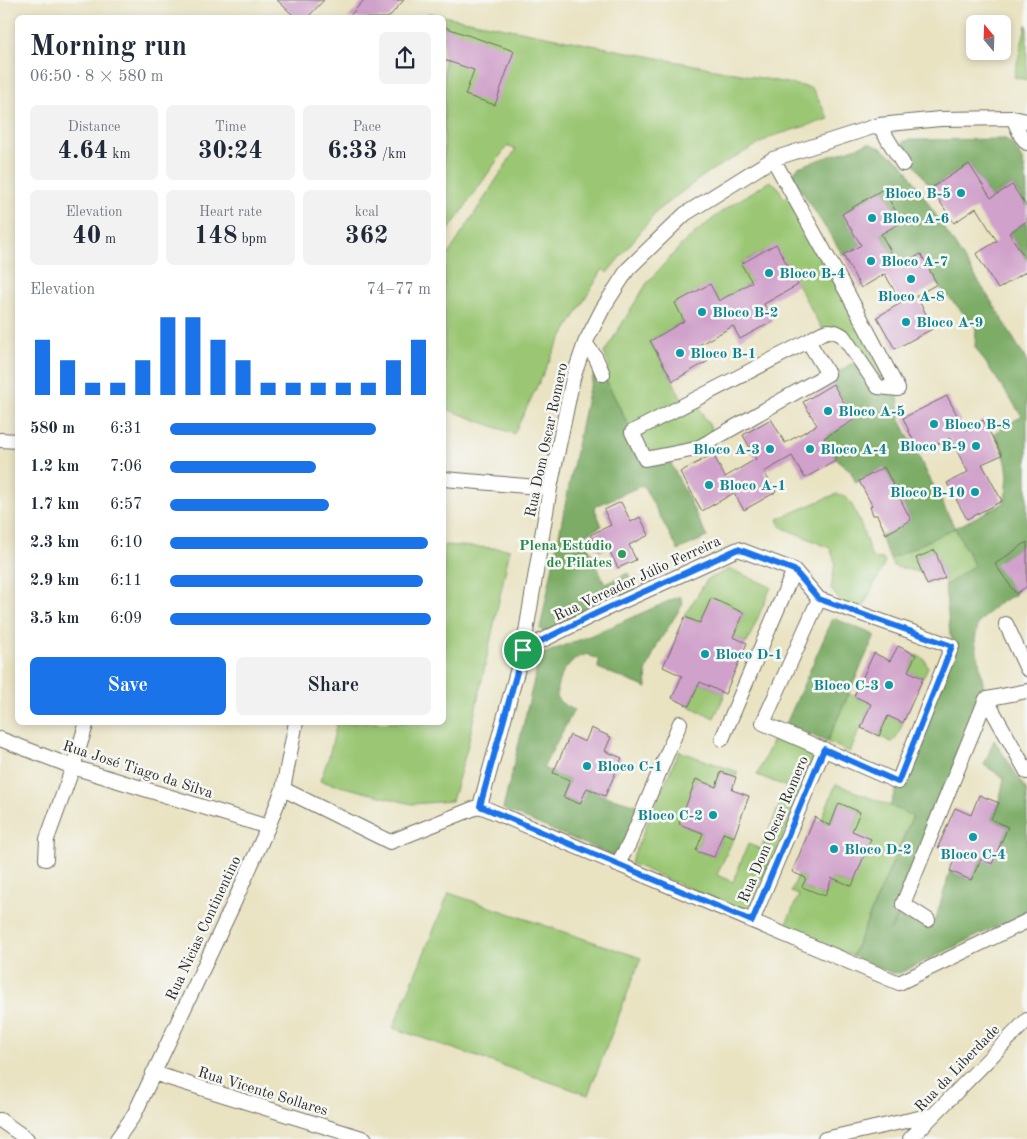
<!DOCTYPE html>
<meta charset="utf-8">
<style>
body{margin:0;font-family:"Old Standard TT",serif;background:#f2f2f3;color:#1f2937;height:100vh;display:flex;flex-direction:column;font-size:19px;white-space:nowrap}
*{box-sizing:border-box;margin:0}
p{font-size:16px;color:#747a83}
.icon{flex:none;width:28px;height:28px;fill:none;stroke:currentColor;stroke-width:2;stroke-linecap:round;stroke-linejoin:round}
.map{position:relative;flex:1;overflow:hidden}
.drawer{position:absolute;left:15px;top:15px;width:431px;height:710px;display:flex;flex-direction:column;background:#fff;border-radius:8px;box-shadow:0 2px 8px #0003}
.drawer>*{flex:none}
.needle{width:32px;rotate:341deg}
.tools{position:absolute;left:966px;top:15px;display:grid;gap:10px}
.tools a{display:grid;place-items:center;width:45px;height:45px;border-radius:8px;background:#fff;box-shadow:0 2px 8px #0003;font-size:25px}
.pin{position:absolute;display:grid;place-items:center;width:42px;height:42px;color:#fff;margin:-21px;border:2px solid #fff;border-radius:50%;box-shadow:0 1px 5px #0007}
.round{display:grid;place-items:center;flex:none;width:52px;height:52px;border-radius:8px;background:#f2f2f3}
.summary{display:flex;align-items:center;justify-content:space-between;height:85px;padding:0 15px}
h1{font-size:28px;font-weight:600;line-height:38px}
.stats{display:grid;grid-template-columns:repeat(3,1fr);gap:8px;height:85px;padding:5px 15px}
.stats div{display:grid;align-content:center;border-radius:8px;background:#f2f2f3;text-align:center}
.stats b{font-size:25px;font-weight:600}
.stats small{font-size:14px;font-weight:400}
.stats p{font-size:14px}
.chart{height:140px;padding:10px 15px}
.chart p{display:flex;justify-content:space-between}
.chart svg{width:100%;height:90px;margin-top:5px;stroke:#1a73e8;stroke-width:6}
.button{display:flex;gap:10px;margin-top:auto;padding:10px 15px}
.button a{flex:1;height:58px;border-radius:8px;background:#1a73e8;color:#fff;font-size:20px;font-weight:600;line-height:58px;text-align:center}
.button a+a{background:#f2f2f3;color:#1f2937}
ul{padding:0 15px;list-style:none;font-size:16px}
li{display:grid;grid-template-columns:80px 60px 1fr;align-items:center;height:38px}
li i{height:12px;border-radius:6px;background:#1a73e8}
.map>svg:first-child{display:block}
</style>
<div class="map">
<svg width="1027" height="1139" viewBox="0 0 1027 1139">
<rect width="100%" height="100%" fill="#f6f6f2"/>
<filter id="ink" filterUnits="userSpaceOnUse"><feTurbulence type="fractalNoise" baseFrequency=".02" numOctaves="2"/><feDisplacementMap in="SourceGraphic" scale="10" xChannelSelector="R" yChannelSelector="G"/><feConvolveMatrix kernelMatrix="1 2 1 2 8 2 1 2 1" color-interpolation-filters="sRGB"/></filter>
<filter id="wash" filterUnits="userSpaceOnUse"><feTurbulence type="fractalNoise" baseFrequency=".0096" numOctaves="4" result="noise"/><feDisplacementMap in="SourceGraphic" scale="20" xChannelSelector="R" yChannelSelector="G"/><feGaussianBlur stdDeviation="1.12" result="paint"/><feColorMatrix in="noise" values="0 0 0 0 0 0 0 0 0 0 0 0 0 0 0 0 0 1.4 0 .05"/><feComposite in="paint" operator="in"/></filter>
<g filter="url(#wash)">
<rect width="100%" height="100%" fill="#e9e3c2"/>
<path fill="#9bc775" stroke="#637950" d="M428 13 812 88 829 119 773 136 710 171 659 209 607 273 603 269 555 349 514 434 444 408V261L516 149 507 146 444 237V18H423Z
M1026 25H1027V80L1014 77Z
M770 181 777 186 784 198 793 193 898 389 877 388 843 336 824 333 776 245 741 263 752 282 719 301 710 285 684 321 650 341 673 381 684 405 694 400 717 438 645 459 603 374 610 367 604 353 647 283 684 242 725 209Z
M836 494C839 494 842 495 844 496 856 503 867 544 872 558L883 559 885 563 862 609 844 606 831 589 835 562 830 548 781 527 778 519Z
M955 528 974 565 945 586V578L935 550 916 558 922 573 893 566 890 559Z
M444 545 510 549 468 745 452 801 412 804 320 781 329 756 337 723 444 722Z
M730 569 771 587 747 643 733 637 744 613 711 599 700 623 684 616 707 580Z
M916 655 924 659 928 667 923 678 908 671Z
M700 682 725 694 714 718 689 706Z
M849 694 871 704 850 752 827 742Z
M888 716 903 723 895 740 891 742 879 736Z
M778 729 824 749 747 913 630 863 679 751 738 772 736 777 721 772 716 787 696 779 680 824 703 833 696 851 714 857 723 833 734 837 717 875 733 882 748 844 761 849 787 787 757 775Z
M836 784 913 815 852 956 784 928 799 895 791 892 798 875 806 878 802 887 825 896 832 878 852 886V831L860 812 839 804 830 824 821 821Z
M449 893 641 958 588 1095 393 1028Z"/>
<path fill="#7cac66" stroke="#546c48" d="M1006 139C1027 156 1027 178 1027 207L1012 185 991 198 969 164 931 188 902 146 903 142 908 140Z
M869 143 881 148 903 164 1000 315 1027 362V542L996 564 1016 594 996 605 978 624 975 640 986 699 903 904 890 931 900 913 933 928 950 871 971 880 981 859 992 864 1008 827 991 819 999 803 1004 778 984 765 994 740 1027 791V912L900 973H892L852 956 913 816 890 806 898 782 955 646 950 634 945 586 974 565 955 528 890 559 880 536 911 520 884 467 856 483 850 470 837 460 824 438 855 419 830 377 856 361 896 391 899 401 900 420 955 528 1004 503C1011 472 1008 461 994 433L1022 416 975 347 976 327 937 284 921 254 899 266 881 234 902 222 883 189 842 214 861 245 843 255 794 179V172L798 167Z
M1027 221V261L1009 233Z
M595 371 603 374 645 459 667 455 707 537 678 550 643 485 594 507 602 526 583 536 605 584 628 573 637 592 544 633 540 629 588 392Z
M680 596 683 604 657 645 646 672 647 688 598 668 599 660 587 654C571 659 560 671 557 688 557 692 556 695 558 699 561 704 569 707 574 710L543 768 570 780 563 797 579 804 587 788 605 796 645 807 618 858 503 809 540 655 597 633Z
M833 618 875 635 827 742 786 724Z"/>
<g id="blocks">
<path fill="#d0a1cb" d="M277 0H324L307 18H296Z
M364 0H404L388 18H348Z
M444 27 514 51 495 105 465 95 474 70 444 60Z
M969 164 991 198 1012 185 1027 207V221L1009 233 1027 261V271L998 289 976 254 997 241 976 208 954 223 931 188Z
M883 189 902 222 881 234 899 266 921 254 937 284 916 296 934 328 895 349 877 317 901 303 885 274 861 288 843 255 861 245 842 214Z
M776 244 798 285 764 304 773 321 740 339 733 326 699 345 708 361 673 381 650 341 684 321 675 303 710 284 719 301 752 282 741 264Z
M833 384 854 420 824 438 837 460 805 478 792 456 764 472 776 492 744 510 734 493 702 511 680 472 713 454 725 477 756 459 743 435 771 419 785 443 817 425 803 402Z
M947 396 965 430 983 420 1002 455 982 464 1002 501 967 519 947 483 968 472 950 438 919 453 903 418Z
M884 467 911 520 886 534 877 515H873L870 507 872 505 859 481Z
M621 502 631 522 640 517 649 535 629 545 636 560 618 568 608 548 599 552 590 535 611 525 604 510Z
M1027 542V586L1016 594 995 564Z
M935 550 945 578 927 585 916 558Z
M711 598 744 613 733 637 747 643 725 694 700 682 689 706 672 698 682 676 663 667 685 617 700 623Z
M898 646 916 655 908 671 923 678 903 723 888 716 879 736 861 728 871 704 854 696 874 653 890 661Z
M591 728 611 737 605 751 622 758 605 796 587 788 580 804 563 797 570 780 553 773 570 735 585 742Z
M721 772 736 777 732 790 749 796 734 837 723 833 714 857 696 851 703 833 679 824 696 779 716 787Z
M979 795 999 803 991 819 1008 827 992 864 981 859 971 880 950 871 956 855 938 847 955 808 971 815Z
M839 803 860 812 852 831 871 839 852 886 832 878 825 896 802 887 806 878 792 872 815 817 830 826Z"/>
</g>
</g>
<g filter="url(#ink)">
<use href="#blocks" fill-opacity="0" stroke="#6e6b60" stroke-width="1"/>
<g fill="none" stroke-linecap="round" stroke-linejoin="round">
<g stroke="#6e6b60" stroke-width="16">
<path id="minor" d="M1013 118 1021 136 1027 143
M879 125 903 164
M773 159 848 294 898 389 878 387 843 336C828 326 822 333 808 341L632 432 645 459 696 449 828 374 808 341
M585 343 596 358 603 374
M0 440 18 441
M444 479 550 488
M1006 624 1027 669
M523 650 597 613 738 549 794 570 819 599 763 723 898 782 952 646 819 599
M1027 691 986 699 1027 772
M0 739 73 767 268 827
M722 739 794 570
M283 789 390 842 480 806
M480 806 523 650 550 488 573 378 585 343 603 308 628 269 685 214 773 159 879 125 940 119 1013 118 1027 121
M480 806 899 983 1027 921
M46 859 47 839 73 767 87 722
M617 865 629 844 680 723
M928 920 903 904 986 699
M752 921 824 749
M153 1073 365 1139
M0 1120 27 1139
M117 1139 134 1115 232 907 268 827 283 789 296 722
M825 1139 932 1115
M910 1139 1027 1020"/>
</g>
<use href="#minor" stroke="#fff" stroke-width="14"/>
</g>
</g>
<g fill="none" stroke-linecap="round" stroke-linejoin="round" filter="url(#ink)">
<g stroke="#fff" stroke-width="10">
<path id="route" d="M738 549 794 570 819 599 952 646 898 782 824 749 752 921 480 806 523 650 597 613Z"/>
</g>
<use href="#route" stroke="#1a73e8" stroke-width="6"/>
</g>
<g fill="#0f9aa8" stroke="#f6f6f2" stroke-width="2">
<circle cx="961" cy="193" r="5"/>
<circle cx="872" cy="218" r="5"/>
<circle cx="871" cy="261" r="5"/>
<circle cx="769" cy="273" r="5"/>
<circle cx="911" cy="279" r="5"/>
<circle cx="702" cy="312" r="5"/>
<circle cx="906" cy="322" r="5"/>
<circle cx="680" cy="353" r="5"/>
<circle cx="828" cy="411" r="5"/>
<circle cx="934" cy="424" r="5"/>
<circle cx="976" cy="446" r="5"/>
<circle cx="770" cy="449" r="5"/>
<circle cx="810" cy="449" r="5"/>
<circle cx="709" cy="485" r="5"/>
<circle cx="975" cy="492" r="5"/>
<circle cx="705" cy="654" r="5"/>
<circle cx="889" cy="685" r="5"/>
<circle cx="587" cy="766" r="5"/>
<circle cx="713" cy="815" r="5"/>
<circle cx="973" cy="837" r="5"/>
<circle cx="834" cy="849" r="5"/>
</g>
<circle fill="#2e9e5b" stroke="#f6f6f2" stroke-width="2" cx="622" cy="554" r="5"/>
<g text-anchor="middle" stroke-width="5" stroke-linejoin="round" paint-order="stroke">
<g font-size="15" font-weight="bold" fill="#0d838f" stroke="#f6f6f2" text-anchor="start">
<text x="951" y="198" text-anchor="end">Bloco B-5</text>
<text x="882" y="223">Bloco A-6</text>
<text x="881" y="266">Bloco A-7</text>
<text x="779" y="278">Bloco B-4</text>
<text x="911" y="301" text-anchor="middle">Bloco A-8</text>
<text x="712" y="317">Bloco B-2</text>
<text x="916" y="327">Bloco A-9</text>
<text x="690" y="358">Bloco B-1</text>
<text x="838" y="416">Bloco A-5</text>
<text x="944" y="429">Bloco B-8</text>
<text x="966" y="451" text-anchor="end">Bloco B-9</text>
<text x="760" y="454" text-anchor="end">Bloco A-3</text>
<text x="820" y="454">Bloco A-4</text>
<text x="719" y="490">Bloco A-1</text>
<text x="965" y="497" text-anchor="end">Bloco B-10</text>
<text x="715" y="659">Bloco D-1</text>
<text x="879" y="690" text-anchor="end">Bloco C-3</text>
<text x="597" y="771">Bloco C-1</text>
<text x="703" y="820" text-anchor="end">Bloco C-2</text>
<text x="844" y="854">Bloco D-2</text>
<text x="973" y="859" text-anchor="middle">Bloco C-4</text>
</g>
<g font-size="15" fill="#2b2b2b" stroke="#f6f6f2">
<text transform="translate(546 440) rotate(-78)" y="5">Rua Dom Oscar Romero</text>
<text transform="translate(637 578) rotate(-25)" y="5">Rua Vereador Júlio Ferreira</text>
<text transform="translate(138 769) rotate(18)" y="5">Rua José Tiago da Silva</text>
<text transform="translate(773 829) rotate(-67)" y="5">Rua Dom Oscar Romero</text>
<text transform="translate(203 928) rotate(-65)" y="5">Rua Nicias Continentino</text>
<text transform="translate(957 1068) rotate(-46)" y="5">Rua da Liberdade</text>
<text transform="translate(263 1091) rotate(17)" y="5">Rua Vicente Sollares</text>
</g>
<g font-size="15" font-weight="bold" fill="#27864d" stroke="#f6f6f2" text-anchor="end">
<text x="612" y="550">Plena Estúdio<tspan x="612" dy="17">de Pilates</tspan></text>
</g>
</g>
</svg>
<div class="tools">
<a><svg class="needle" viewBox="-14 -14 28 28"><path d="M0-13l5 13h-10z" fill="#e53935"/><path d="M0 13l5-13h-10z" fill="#747a83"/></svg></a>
</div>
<div class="pin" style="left:523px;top:650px;background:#1e9e55"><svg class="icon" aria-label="arrive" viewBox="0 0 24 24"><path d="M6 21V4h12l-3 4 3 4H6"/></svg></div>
<section class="drawer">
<div class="summary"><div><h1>Morning run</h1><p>06:50 · 8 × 580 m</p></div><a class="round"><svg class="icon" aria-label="share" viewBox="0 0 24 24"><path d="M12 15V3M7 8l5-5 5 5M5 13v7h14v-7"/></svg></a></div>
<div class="stats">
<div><p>Distance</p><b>4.64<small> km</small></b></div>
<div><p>Time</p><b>30:24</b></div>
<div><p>Pace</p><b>6:33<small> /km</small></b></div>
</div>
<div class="stats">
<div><p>Elevation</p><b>40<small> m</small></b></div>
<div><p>Heart rate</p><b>148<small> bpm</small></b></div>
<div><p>kcal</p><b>362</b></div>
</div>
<div class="chart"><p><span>Elevation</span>74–77 m</p>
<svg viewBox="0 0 160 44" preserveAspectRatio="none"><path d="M5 44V17M15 44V27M25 44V38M35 44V38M45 44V27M55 44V6M65 44V6M75 44V17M85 44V27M95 44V38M105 44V38M115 44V38M125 44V38M135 44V38M145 44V27M155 44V17"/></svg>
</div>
<ul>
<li><b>580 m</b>6:31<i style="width:79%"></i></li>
<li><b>1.2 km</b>7:06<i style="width:56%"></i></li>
<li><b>1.7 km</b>6:57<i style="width:61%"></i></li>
<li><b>2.3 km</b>6:10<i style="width:99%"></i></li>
<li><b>2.9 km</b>6:11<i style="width:97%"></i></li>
<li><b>3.5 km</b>6:09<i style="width:100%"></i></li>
</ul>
<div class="button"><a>Save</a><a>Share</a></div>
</section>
</div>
